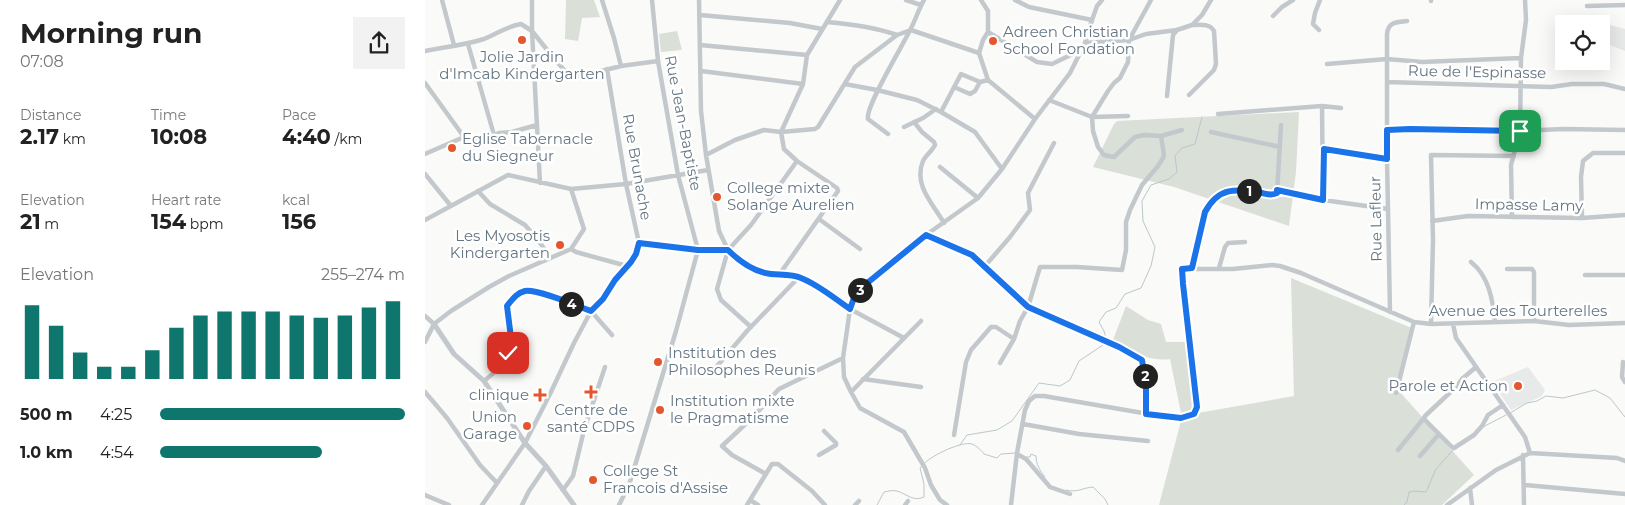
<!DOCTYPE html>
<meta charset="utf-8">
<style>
body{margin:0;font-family:Montserrat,sans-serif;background:#f2f2f2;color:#222;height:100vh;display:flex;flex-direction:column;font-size:19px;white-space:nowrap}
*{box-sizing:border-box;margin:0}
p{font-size:16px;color:#767676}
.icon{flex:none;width:28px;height:28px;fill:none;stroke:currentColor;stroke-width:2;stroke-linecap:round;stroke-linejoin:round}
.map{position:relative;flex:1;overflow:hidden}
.drawer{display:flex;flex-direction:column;background:#fff;width:425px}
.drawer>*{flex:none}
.controls{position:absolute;left:1130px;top:15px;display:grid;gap:10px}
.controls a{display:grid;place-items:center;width:55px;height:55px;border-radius:0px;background:#fff;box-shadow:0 5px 20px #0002;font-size:25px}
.pin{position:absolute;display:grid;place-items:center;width:42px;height:42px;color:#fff;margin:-21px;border-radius:10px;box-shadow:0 2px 8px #0006}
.km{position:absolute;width:25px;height:25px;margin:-12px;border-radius:50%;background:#222;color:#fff;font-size:14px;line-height:25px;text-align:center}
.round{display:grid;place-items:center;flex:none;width:52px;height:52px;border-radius:0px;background:#f2f2f2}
.summary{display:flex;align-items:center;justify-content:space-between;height:85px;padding:0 20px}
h1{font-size:28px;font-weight:700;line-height:38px}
.figures{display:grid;grid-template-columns:repeat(3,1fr);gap:8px;height:85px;padding:5px 20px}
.figures div{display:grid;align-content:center}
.figures b{font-size:21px;font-weight:700}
.figures small{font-size:14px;font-weight:400}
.figures p{font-size:14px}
.chart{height:140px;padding:10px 20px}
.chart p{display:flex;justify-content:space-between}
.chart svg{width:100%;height:90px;margin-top:5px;stroke:#0f766e;stroke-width:6}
ul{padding:0 20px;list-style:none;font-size:16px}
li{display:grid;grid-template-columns:80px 60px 1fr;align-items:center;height:38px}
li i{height:12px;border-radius:6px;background:#0f766e}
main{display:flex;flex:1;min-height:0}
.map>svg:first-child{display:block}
</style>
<main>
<section class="drawer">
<div class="summary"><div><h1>Morning run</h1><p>07:08</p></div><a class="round"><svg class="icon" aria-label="share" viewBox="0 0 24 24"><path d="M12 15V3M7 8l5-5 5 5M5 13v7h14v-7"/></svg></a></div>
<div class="figures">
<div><p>Distance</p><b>2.17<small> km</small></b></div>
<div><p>Time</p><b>10:08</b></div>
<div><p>Pace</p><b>4:40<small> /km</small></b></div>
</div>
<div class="figures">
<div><p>Elevation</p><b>21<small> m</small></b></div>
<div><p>Heart rate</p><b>154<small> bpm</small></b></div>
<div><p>kcal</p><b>156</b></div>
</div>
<div class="chart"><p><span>Elevation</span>255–274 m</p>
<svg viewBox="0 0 160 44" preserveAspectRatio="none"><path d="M5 44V8M15 44V18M25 44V31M35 44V38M45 44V38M55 44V30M65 44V19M75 44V13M85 44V11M95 44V11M105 44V11M115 44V13M125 44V14M135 44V13M145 44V9M155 44V6"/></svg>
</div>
<ul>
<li><b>500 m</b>4:25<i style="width:100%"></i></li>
<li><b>1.0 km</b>4:54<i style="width:66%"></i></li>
</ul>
</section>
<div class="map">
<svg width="1200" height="505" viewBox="0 0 1200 505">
<rect width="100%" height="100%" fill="#fafaf8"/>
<path fill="#e8e9e9" d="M1185 25 1200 29V51L1185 45Z
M1103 367 1120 390 1117 396 1086 410 1067 382Z"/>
<path fill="#dadfd7" d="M141 0H169L175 17 157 18 153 41 140 39Z
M252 31 257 50 236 52 234 34Z
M874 112 871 172 864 226 749 187 668 167 689 124 692 121Z
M866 278 989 329 974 391 1049 475 1017 505H734L756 421 773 413 869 396Z
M701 306 723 320 736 324 741 342H763L771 408 756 413 745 359C722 362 707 351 688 340Z"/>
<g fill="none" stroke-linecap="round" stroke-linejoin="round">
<path stroke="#bbc7cb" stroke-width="1" d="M681 339 679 331 674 322 681 312 691 308 700 294 716 288 726 266 730 247 718 221 717 201 726 185 744 179 752 172 750 156 757 148 770 144 777 117
M1085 413 1102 403 1112 401 1121 396 1138 398 1170 390 1185 398 1200 417
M1058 427 1081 415
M535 445 542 435 572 430 587 421 614 383 635 386 645 380 654 361 681 343
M602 457H605L606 454 611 456C611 464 615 471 620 477
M500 463C507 455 537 441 547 444 552 446 557 451 559 454L572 458 576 454 591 453
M641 490C652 493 657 488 668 487L680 499 683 505
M452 505 459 492C463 491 468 490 472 491 482 494 488 502 499 497V484L495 468 497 466
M979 505 982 502 984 492 989 491 1001 492 1011 469 1029 449"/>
<path stroke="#c3c8cc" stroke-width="4.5" d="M17 0 29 45
M107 0V31L115 183
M177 0 189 38 196 66
M274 0 276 111 281 155 294 231 303 250 313 259 330 270 344 274 374 277 382 281 425 309 479 338
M481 0 496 5
M556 0 563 11V32L612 62 627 64 656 50
M590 0 604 7 667 20
M726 0 704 40 703 62 695 78 689 83 683 91 667 117 668 131 673 147 679 155 689 157 710 137 719 135 736 136 757 130
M1006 0V1
M1162 6 1200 5
M275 15 365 23 397 29
M848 16 857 7 868 0
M402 22C426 24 449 27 472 35
M486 30 554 53
M894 30 888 24 890 13 895 0
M563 32 558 40 554 53 563 80 610 119
M660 43 704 40 721 34 752 30 767 25 777 15 786 0
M43 44 69 135
M275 45 382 55
M0 51C20 47 40 45 59 39 72 34 82 26 96 24L107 31 131 61 142 73 149 76H157L196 66 233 61
M902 64 962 59 997 62 1096 58
M276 71 378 84
M962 82 1126 87 1147 84H1179L1200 89
M0 83 39 137 45 141 61 139 74 133 87 132 112 125
M420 84 452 90 492 100 516 112 550 132 577 169
M529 87 545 94 550 91 555 82
M764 95 789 70 791 64 789 31C785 23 775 25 767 25
M742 96 748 35 752 30
M624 100 667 117 703 116
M897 106 916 108
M516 112 536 74 555 82 563 80
M793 114 897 106 898 200
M489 122 497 132 509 142 510 145C507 151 501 155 498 161 488 185 508 204 519 223
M479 127 498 118 511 109
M962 130 985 129 1095 131 1138 129 1200 130
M786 132 855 147
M463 134 443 119C440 107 477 47 484 32 490 22 493 10 499 0
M899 149 962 159
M0 154 39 137
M281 155 310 140 339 130 356 132 390 129 393 127 430 67 472 35 486 30
M515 167 553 198
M0 174 26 206
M853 190 898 200 963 209
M53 191 65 204 100 225 113 240 125 257
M1087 217 1086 165 1095 131 1096 58 1101 20 1100 0
M1157 218 1156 177 1158 161 1168 153H1200
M394 219 435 249
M0 220 83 175 146 189 201 184 283 170
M1007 221 1043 216 1157 218 1200 215
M501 235 547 255 603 307 666 335 681 341 717 360 721 385V414
M214 243 273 250H303
M146 249 159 229 146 189
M1046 262C1064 276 1068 301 1070 322
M560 266 585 237 605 210 603 193 629 143
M767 268 779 212C794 187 811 188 837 193 842 194 847 196 852 193L856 125
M794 268 800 247 803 243 820 242
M1082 269H1107L1109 272V321
M354 275 413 191 412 188 372 161 359 149 356 132 378 84 382 55 415 0
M1160 275H1200
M965 312 962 159V34C963 22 971 22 982 21
M0 316 9 324
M1006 324 1008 240 1006 155 1089 156
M1028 324 1031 338 1100 437 1105 453
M326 327 296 300 292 289 303 250 326 225 372 161
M0 342 9 324 26 311 64 287 84 276 146 249 151 252 202 266
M1198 362 1197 377 1200 382
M575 363 589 339 595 321 603 307 615 267H652L697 270 701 250V222L705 210 717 185 733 166 738 158 739 155 736 136
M1051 367 1037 379 1032 386 1000 416 999 418 1001 421 1027 447 1029 448 1049 435 1057 426 1063 415 1078 405
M287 372 322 331 374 277
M438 379 496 387
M59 381C64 377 69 373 74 368 91 351 84 327 82 306L91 295 101 291 113 293 166 311 187 335
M0 392 22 418 55 465 72 483
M426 392 496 321
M971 393 989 322
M598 424 654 434 723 441
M529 435 541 362 546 350 566 327H571L589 339
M973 450 999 418
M592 454 601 459 625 487 645 494
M394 455 411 445V443L399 431
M1098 455 1099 505
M995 456 1014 434
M341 474 307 455 297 446 327 418 354 389 418 358
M1100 485 1200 494
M1045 488 1047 505
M138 490 148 476 159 430 180 367
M0 495 24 505
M325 500 333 505
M57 505 100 443 125 394 149 343 166 311 178 299 189 280 206 262 211 254 214 243 201 184 182 69
M97 505 104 491 121 466
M194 505 204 485 251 331 273 250 253 175 233 61 227 0
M322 505 347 464H353L387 491 400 505
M430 505 434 501
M480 505 483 501
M522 505 515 500 506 485 500 468 479 432 435 408 426 392 419 377 418 358 425 309 430 295 441 284 501 235 553 198 577 169 610 119 645 73 660 43 667 20 672 6 677 0
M586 505 592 453 600 410 604 401 610 396H619L741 417 756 418 769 414 772 407 758 285 757 269H808L847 265 855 266 876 273 989 322 1006 324 1109 321 1144 325 1200 323
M1022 505 1071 470 1105 453 1192 458 1200 461"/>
<path stroke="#c3c8cc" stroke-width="5" d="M9 324 29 354 59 381 100 443 121 466 149 505"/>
</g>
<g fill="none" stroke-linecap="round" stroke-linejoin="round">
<g stroke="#fff" stroke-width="10">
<path id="route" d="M83 353 86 338 82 306C87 300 91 293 100 291 113 289 152 306 166 311L178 299 190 280 206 262 211 254 214 243 273 250H303C315 262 329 272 346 274 356 275 367 274 376 278 394 285 410 299 425 309L430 295 441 284 501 235 547 255 603 307 694 347 717 360 721 384V414L756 418 769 414 772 407 758 284 757 269 767 268 780 212C794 186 811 189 837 193 842 194 847 196 852 193V190L898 200 899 149 962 159V130L985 129 1095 131"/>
</g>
<use href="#route" stroke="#1a73e8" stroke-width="6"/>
</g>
<g fill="#e4572e" stroke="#fff" stroke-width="2">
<circle cx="97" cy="40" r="5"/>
<circle cx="568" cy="41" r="5"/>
<circle cx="27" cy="148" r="5"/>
<circle cx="292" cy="197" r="5"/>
<circle cx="135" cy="245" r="5"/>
<circle cx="233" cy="362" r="5"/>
<circle cx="1093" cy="386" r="5"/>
<path d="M163.5 384.5h5v5h5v5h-5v5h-5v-5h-5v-5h5z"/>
<path d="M112.5 387.5h5v5h5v5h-5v5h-5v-5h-5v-5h5z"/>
<circle cx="235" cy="410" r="5"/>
<circle cx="102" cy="426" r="5"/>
<circle cx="168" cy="480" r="5"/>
</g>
<g text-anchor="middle" stroke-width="5" stroke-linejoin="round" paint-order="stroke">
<g font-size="15" fill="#657683" stroke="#fff" text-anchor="start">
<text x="578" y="37">Adreen Christian<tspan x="578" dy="17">School Fondation</tspan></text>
<text x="97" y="62" text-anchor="middle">Jolie Jardin<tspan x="97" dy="17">d'Imcab Kindergarten</tspan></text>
<text x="37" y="144">Eglise Tabernacle<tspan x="37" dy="17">du Siegneur</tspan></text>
<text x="302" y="193">College mixte<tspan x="302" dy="17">Solange Aurelien</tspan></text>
<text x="125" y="241" text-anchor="end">Les Myosotis<tspan x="125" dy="17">Kindergarten</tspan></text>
<text x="243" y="358">Institution des<tspan x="243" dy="17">Philosophes Reunis</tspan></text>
<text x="1083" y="391" text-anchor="end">Parole et Action</text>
<text x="104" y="400" text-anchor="end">clinique</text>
<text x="245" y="406">Institution mixte<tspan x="245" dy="17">le Pragmatisme</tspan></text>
<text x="166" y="415" text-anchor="middle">Centre de<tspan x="166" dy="17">santé CDPS</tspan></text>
<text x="92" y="422" text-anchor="end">Union<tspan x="92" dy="17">Garage</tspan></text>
<text x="178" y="476">College St<tspan x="178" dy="17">Francois d'Assise</tspan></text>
</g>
<g font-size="15" fill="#657683" stroke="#fff">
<text transform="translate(1052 72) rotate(1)" y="5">Rue de l'Espinasse</text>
<text transform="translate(258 123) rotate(79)" y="5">Rue Jean-Baptiste</text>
<text transform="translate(212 167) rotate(80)" y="5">Rue Brunache</text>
<text transform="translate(1104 205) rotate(1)" y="5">Impasse Lamy</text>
<text transform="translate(951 219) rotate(-91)" y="5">Rue Lafleur</text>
<text x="1093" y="316">Avenue des Tourterelles</text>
</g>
</g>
</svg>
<div class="controls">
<a><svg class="icon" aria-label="locate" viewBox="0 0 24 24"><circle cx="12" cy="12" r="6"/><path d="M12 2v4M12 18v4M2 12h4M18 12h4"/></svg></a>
</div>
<div class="pin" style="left:1095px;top:131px;background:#1e9e55"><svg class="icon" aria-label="arrive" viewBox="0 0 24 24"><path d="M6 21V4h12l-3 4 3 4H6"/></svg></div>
<div class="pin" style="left:83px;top:353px;background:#d93025"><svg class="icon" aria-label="check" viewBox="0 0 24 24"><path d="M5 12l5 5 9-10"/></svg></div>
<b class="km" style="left:824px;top:191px">1</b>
<b class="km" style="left:720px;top:376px">2</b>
<b class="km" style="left:435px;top:290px">3</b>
<b class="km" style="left:146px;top:304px">4</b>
</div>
</main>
